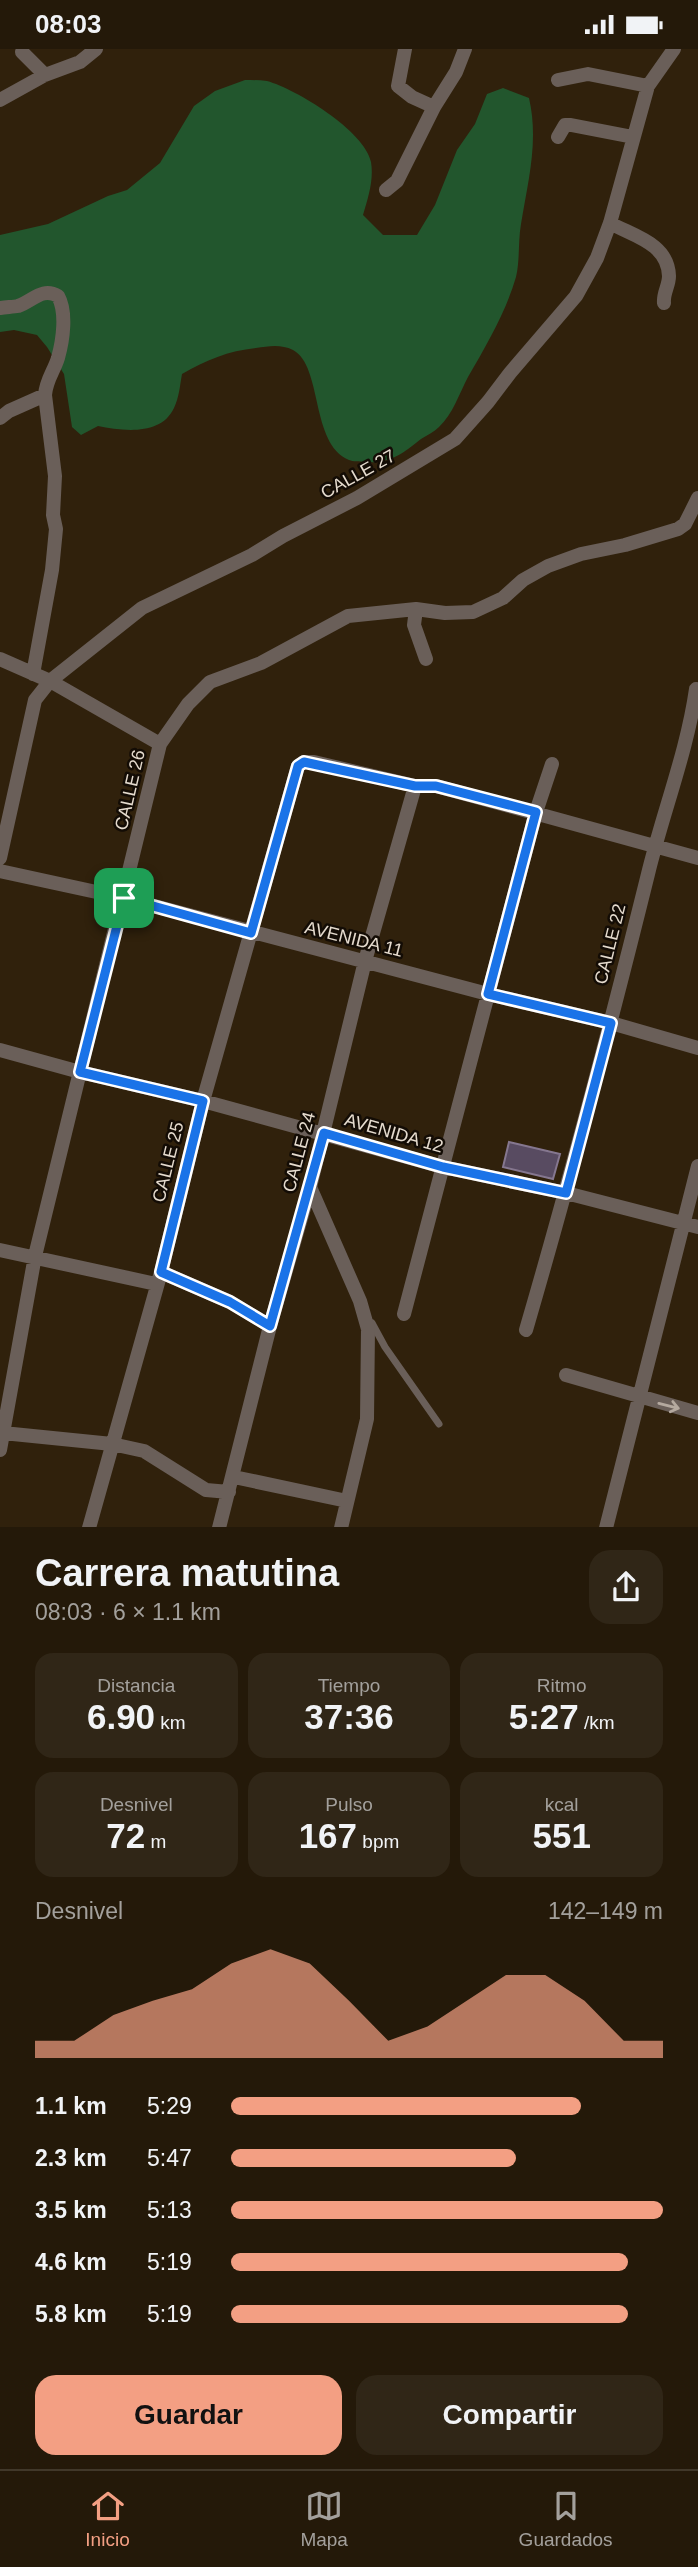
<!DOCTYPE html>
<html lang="es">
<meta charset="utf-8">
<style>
body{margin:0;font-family:Helvetica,sans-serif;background:#302617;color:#f1f3f6;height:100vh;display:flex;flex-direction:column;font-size:26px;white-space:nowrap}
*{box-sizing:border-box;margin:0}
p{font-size:23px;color:#a3a09c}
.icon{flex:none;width:38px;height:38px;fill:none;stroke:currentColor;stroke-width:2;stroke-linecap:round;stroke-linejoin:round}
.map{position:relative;height:1478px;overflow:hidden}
.panel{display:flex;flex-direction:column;background:#241909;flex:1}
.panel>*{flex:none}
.pin{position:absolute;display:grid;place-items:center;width:60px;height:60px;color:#fff;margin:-30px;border-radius:14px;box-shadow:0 4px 10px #0006}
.round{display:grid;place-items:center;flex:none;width:74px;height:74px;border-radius:21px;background:#302617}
.summary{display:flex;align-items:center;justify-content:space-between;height:119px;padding:0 35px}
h1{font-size:38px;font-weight:700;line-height:52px}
.metrics{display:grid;grid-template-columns:repeat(3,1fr);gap:10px;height:119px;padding:7px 35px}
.metrics div{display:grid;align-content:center;border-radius:18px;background:#302617;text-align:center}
.metrics b{font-size:35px;font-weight:700}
.metrics small{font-size:19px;font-weight:400}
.metrics p{font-size:19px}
.chart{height:196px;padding:14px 35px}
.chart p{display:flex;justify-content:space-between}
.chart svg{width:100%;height:126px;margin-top:7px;fill:#f39f83;opacity:.7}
.action{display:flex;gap:14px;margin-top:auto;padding:14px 35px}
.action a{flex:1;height:80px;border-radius:21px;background:#f39f83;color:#111;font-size:28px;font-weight:700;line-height:80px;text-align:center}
.action a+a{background:#302617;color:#f1f3f6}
ul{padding:0 35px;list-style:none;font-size:23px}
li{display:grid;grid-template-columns:112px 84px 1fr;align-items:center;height:52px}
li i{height:18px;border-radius:9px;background:#f39f83}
.status{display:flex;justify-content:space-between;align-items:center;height:49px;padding:0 35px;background:#241909;direction:ltr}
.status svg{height:19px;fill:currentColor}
.dock{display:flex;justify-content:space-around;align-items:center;height:98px;border-top:2px solid #41382a;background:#241909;font-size:19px;color:#a3a09c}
.dock a{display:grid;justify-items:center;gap:4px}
.dock .selected{color:#f39f83}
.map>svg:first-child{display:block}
</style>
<div class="status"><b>08:03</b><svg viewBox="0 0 49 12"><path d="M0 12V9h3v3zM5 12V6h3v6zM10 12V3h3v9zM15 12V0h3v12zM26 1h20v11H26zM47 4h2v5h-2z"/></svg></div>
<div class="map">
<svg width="698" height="1479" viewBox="0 0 698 1479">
<rect width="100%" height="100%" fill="#30210c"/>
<path fill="#22562d" d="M245 31C252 31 260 31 267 32 296 40 365 82 371 113 374 131 368 149 363 166L383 186H417L435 156 457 101 475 75 487 45 503 39 529 49C539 92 528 132 521 175 518 192 520 211 516 228 506 263 486 297 468 328 459 345 453 365 439 378 434 383 427 386 421 390 402 405 390 415 364 413 360 412 353 413 349 411 310 395 323 317 293 301 281 295 269 297 256 299 228 302 206 311 182 325 180 336 179 349 174 359 161 387 123 382 98 377L81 386 72 378 64 325 47 298 37 286 14 281 0 283V186L48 175 108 147 127 141 160 114 194 57 215 42Z"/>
<path fill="#584b61" stroke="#85778f" stroke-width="2" d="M509 1093 560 1105 553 1130 503 1118Z"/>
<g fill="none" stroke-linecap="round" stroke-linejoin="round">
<path stroke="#6a5f59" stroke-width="7" d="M372 1274 385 1298 439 1375"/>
<path stroke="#6a5f59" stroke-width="14" d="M405 0 398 37 412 48 434 58
M22 3 45 26
M558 31 588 25 648 37
M0 51 45 26 80 13 96 0
M558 88 565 76H571L633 88
M386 141 397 132 434 58 456 23 465 0
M610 174C633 187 668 194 669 227 669 237 663 244 664 254
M0 259C6 258 13 258 18 257 33 252 42 238 58 247 67 263 63 291 58 309 54 322 46 331 45 346L55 427 53 466 56 480 52 521 33 625
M0 369 9 362 45 346
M416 560 414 576 426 610
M0 610 50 632 160 695
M0 809 35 651 50 632 142 559 252 506 283 487 357 449 455 390 488 353 510 324 576 247 597 209 610 174 648 37 674 0
M0 822 124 849 488 945 611 974 698 999
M0 1001 80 1023 203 1052 443 1118 566 1144 698 1178
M310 1138 360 1252 368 1280 367 1370 341 1479
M0 1201 156 1235
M161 1223 230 1253 270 1277
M404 1265 536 763 552 715
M526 1281C570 1130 610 978 648 825 663 763 687 703 696 640
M566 1326 698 1364
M3 1384 112 1395 144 1402 206 1441 229 1443
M0 1401 35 1207 160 695 188 655 210 633 261 614 348 567 416 560 445 564 473 563 503 549 523 531 548 517 581 505 625 496 678 480 685 475 698 449
M234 1428 347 1452
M89 1479 161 1223 203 1052 298 717 304 713H314L415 737H436L698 809
M219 1479 270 1277 310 1138 365 912 415 737
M606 1479 698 1117"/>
</g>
<defs><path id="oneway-shaft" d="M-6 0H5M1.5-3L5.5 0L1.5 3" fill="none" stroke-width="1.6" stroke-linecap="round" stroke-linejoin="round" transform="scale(1.75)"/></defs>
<use stroke="#b4a99f" href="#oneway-shaft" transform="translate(669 1357) rotate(14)"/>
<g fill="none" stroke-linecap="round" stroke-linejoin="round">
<g stroke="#fff" stroke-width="14">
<path id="route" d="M304 713 415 737H436L536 763 488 945 611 974 566 1144 443 1118 324 1084 270 1277 230 1253 161 1223 203 1052 80 1023 124 849 251 884 298 717Z"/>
</g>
<use href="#route" stroke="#1a73e8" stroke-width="9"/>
</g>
<g text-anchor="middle" stroke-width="5" stroke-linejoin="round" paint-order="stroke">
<g font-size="18" fill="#e5dbce" stroke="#130c05">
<text transform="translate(358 425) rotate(-29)" y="6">CALLE 27</text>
<text transform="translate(130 741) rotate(-77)" y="6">CALLE 26</text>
<text transform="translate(354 890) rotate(14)" y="6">AVENIDA 11</text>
<text transform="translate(610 895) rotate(-76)" y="6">CALLE 22</text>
<text transform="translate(394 1084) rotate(16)" y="6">AVENIDA 12</text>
<text transform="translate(299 1103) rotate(-75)" y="6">CALLE 24</text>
<text transform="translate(168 1113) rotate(-76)" y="6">CALLE 25</text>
</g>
</g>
</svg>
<div class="pin" style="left:124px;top:849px;background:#1e9e55"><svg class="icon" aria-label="arrive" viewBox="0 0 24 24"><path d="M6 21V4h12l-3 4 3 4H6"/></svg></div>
</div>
<section class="panel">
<div class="summary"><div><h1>Carrera matutina</h1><p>08:03 · 6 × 1.1 km</p></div><a class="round"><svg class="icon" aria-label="share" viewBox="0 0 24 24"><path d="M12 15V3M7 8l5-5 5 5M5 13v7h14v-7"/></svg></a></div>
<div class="metrics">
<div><p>Distancia</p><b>6.90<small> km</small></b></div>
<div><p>Tiempo</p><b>37:36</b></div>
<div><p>Ritmo</p><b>5:27<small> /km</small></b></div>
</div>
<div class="metrics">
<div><p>Desnivel</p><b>72<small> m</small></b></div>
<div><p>Pulso</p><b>167<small> bpm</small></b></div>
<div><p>kcal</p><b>551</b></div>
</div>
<div class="chart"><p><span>Desnivel</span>142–149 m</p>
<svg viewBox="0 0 160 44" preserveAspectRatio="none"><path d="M0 44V38L10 38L20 29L30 24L40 20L50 11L60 6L70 11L80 24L90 38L100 33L110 24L120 15L130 15L140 24L150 38L160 38V44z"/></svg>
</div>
<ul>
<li><b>1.1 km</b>5:29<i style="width:81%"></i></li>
<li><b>2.3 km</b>5:47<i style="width:66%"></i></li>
<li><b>3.5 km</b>5:13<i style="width:100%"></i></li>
<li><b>4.6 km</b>5:19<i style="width:92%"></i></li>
<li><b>5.8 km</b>5:19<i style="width:92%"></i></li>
</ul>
<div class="action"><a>Guardar</a><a>Compartir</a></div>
</section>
<nav class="dock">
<a class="selected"><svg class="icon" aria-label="home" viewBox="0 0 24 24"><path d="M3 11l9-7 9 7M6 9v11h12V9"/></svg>Inicio</a>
<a><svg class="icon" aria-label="map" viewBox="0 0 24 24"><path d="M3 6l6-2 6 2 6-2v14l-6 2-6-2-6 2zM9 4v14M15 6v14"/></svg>Mapa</a>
<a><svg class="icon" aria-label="saved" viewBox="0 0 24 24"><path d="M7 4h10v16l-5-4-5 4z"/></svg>Guardados</a>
</nav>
